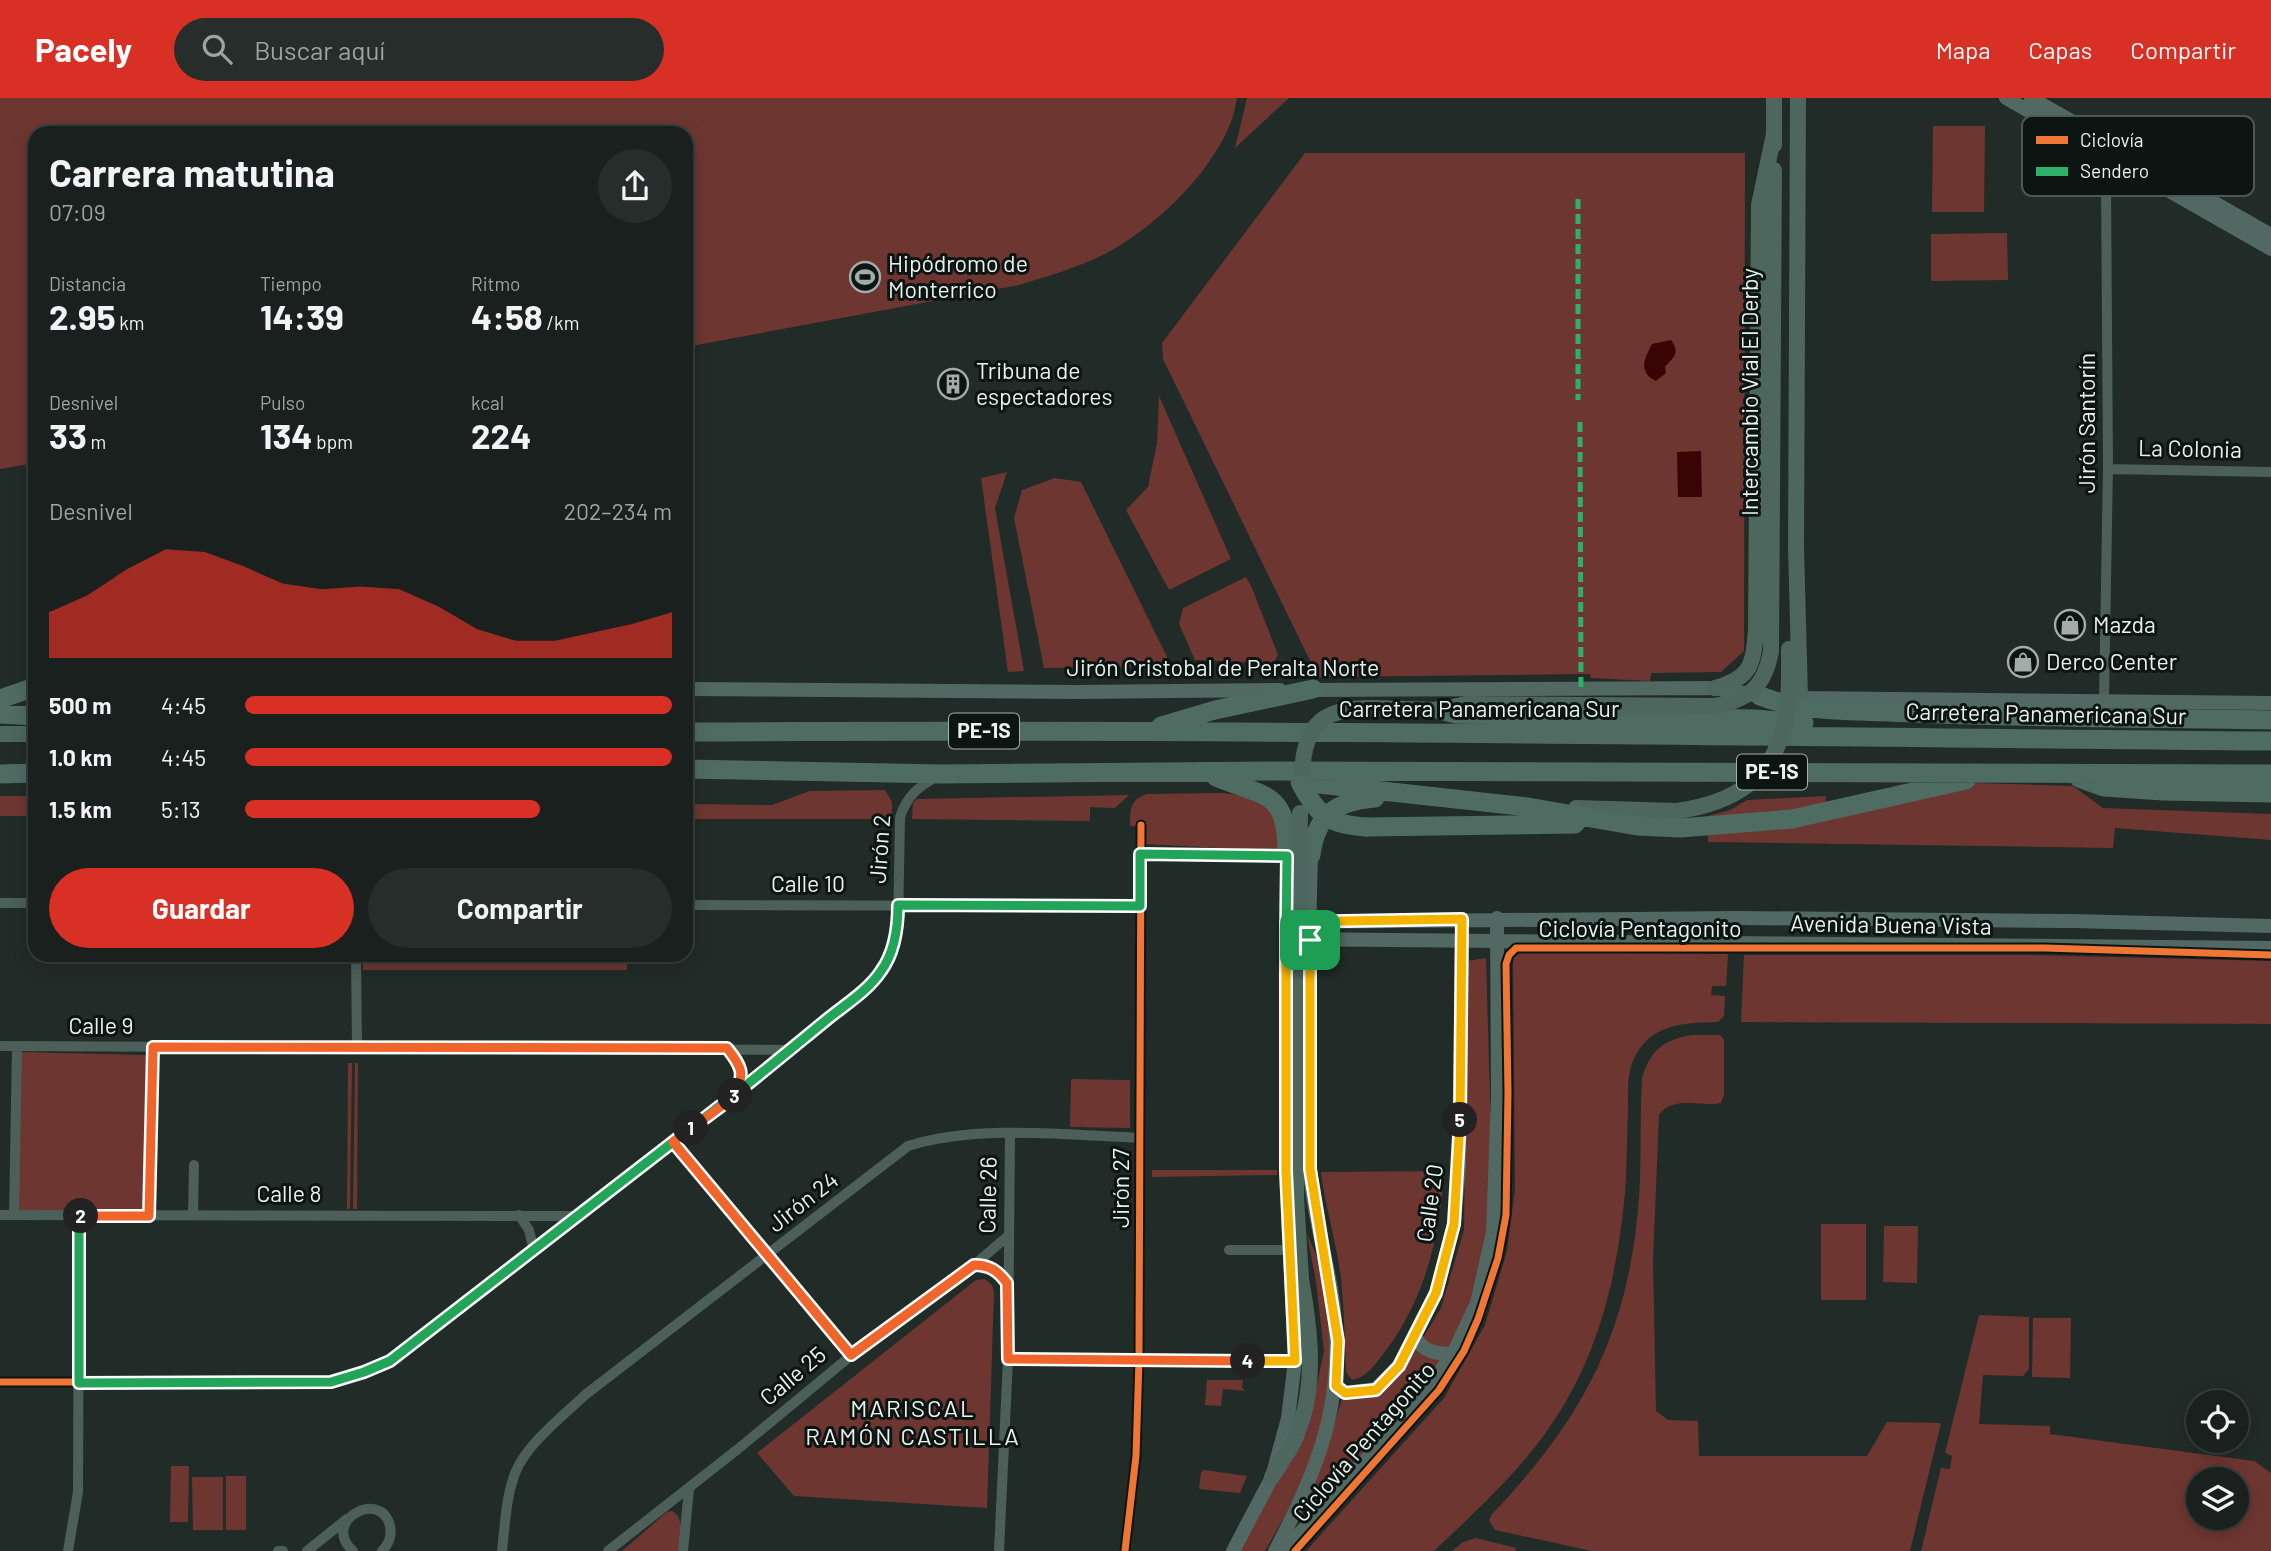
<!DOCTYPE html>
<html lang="es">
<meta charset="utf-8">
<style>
body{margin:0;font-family:Barlow,sans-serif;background:#262d2a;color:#f1f3f6;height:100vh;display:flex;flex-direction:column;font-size:26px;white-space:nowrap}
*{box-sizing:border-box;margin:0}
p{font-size:23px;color:#9fa3a4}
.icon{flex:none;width:38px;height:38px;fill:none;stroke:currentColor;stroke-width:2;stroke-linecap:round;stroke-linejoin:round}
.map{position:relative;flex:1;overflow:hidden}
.drawer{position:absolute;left:28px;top:28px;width:665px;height:836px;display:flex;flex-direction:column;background:#19201d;border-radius:21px;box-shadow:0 4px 18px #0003,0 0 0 2px #373e3b}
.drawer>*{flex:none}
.controls{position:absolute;left:2186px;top:1292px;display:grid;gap:14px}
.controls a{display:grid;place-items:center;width:63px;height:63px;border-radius:50%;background:#19201d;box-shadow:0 4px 18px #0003,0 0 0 2px #373e3b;font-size:35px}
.pin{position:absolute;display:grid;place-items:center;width:60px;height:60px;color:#fff;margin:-30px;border-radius:14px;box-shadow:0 4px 10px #0006}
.km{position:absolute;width:35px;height:35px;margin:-18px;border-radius:50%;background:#222;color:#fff;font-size:19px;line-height:35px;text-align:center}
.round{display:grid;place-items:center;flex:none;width:74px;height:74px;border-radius:37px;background:#262d2a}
.overview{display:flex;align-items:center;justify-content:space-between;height:119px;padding:0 21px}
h1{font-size:38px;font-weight:700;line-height:52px}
.metrics{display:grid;grid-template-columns:repeat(3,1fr);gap:10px;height:119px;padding:7px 21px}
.metrics div{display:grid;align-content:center}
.metrics b{font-size:35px;font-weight:700}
.metrics small{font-size:19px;font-weight:400}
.metrics p{font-size:19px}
.chart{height:196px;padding:14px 21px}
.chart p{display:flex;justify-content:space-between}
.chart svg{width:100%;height:126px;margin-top:7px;fill:#d93025;opacity:.7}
.primary-button{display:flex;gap:14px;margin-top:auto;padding:14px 21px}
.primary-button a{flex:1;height:80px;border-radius:42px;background:#d93025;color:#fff;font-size:28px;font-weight:700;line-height:80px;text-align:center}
.primary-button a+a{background:#262d2a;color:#f1f3f6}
ul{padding:0 21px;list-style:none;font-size:23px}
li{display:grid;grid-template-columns:112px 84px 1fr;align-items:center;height:52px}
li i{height:18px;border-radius:9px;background:#d93025}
header{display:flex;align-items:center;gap:42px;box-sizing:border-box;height:98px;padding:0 35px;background:#d93025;color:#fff}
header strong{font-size:33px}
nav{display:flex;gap:38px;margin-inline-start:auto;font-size:24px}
.search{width:490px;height:63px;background:#262d2a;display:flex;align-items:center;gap:18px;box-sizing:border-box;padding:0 24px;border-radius:38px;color:#9fa3a4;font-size:26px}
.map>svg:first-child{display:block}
</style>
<header>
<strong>Pacely</strong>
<div class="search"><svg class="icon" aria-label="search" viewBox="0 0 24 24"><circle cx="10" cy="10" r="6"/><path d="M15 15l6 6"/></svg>Buscar aquí</div>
<nav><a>Mapa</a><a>Capas</a><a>Compartir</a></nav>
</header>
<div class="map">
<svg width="2271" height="1453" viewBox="0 0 2271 1453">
<rect width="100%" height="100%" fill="#212b27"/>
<path fill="#6e3631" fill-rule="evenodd" d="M0 0H1237C1235 9 1234 18 1230 26 1210 77 1153 131 1105 156 1077 170 1048 178 1019 187L686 249V35H35V365L0 371Z
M1247 0H1289L1235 50Z
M1933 28H1985L1984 114H1932Z
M1305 55H1745L1744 553 1721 574 1651 575 1650 583 1591 580 1590 576 1318 579 1163 261 1162 245Z
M2007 135 2008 182 1931 183V136Z
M1159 298 1231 461 1169 492 1126 412 1148 389 1157 345Z
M1007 374 995 410 1024 573 1008 574 981 380Z
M1055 380 1081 384 1172 569 1044 570 1014 420 1022 392Z
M1246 479 1252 490 1278 557 1273 565 1195 562 1179 526 1183 510Z
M1975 685 2073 688 2103 710 2271 716V742L2115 730 2113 750 1708 744V737Z
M885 692 892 704V721H686V706L772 707 810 693Z
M1222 695C1269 700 1270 705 1283 749L1275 753 1145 746 1144 729 1130 728C1130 712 1130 701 1147 696Z
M1129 697 1115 710 1090 709V723L912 721 913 705 917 701Z
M0 698H35V718H0Z
M1826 698 1825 710 1701 720 1730 712 1747 702Z
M1521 854 1728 856 1726 888H1712L1711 897 1725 898 1724 918 1718 924C1684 925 1649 925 1633 963 1627 977 1628 995 1628 1010 1627 1038 1627 1067 1625 1095 1617 1181 1598 1261 1547 1333 1515 1378 1474 1415 1434 1453H1306L1444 1300 1485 1227 1507 1153 1515 1091 1513 863 1514 859Z
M1744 857H2032L2271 863V926L1741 924Z
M363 858H627V872H363Z
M1486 860 1492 1072 1487 1131 1471 1201 1450 1250 1389 1332 1310 1416 1302 1413 1323 1360 1343 1298 1357 1301 1380 1297 1402 1275 1441 1210 1464 1132 1467 863Z
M1693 937H1720L1724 942V997L1721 1005C1701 1009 1672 997 1659 1017L1653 1162 1656 1313 1668 1322 1698 1323 1699 1358H1867L1887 1324 1941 1325 1910 1453H1592L1495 1432 1489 1422 1492 1416C1589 1315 1633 1224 1640 1083 1641 1049 1640 1015 1642 981 1650 952 1664 941 1693 937Z
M16 954 146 957 143 1115 18 1114Z
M348 965H352L350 1111H347Z
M355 965H358L357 1111H353Z
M1071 981 1130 982V1030L1070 1029Z
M1152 1072H1277V1077L1152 1079Z
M1444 1073C1440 1140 1424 1205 1381 1259 1373 1269 1365 1280 1352 1282L1346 1274C1345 1243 1344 1212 1341 1181 1337 1145 1325 1110 1321 1074Z
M1821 1126H1866V1202H1821Z
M1884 1128H1918L1917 1185 1883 1184Z
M1307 1136 1325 1177 1334 1240 1323 1326 1307 1372 1286 1416 1265 1453H1236L1307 1334 1324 1253 1316 1184Z
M985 1181 992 1187 994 1194 987 1410 794 1398 757 1355 976 1182Z
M1979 1217 2029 1219V1271L2023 1278 1983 1277 1979 1326 2050 1328V1336L2254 1363 2271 1375V1453H1921L1941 1370 1950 1371 1952 1358 1945 1355ZM2198 1381H2236V1419H2198Z
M2033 1220H2071L2070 1280 2032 1279Z
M1207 1282H1243L1242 1289 1245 1293 1223 1291 1221 1308 1205 1307Z
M171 1368H189L188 1424H170Z
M1204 1372 1247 1378 1240 1395 1199 1391 1201 1374Z
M226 1378H246V1432H226Z
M192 1379H223V1432H193Z
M672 1413C686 1421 680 1439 678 1453H622L667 1414Z
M1476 1440 1516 1450 1515 1453H1452L1463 1444Z"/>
<path fill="#3a0404" d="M1671 242C1681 256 1673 259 1665 269L1666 275 1656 283C1638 274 1644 261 1652 246Z
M1701 353 1702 399H1678L1677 354Z"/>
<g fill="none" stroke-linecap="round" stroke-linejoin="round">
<path stroke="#4c5f58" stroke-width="10" d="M2108 371 2271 374
M2104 603 2108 368 2106 85 2115 55
M1140 756 1287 758
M0 805H35
M686 807 1141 808
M356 858 357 949
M0 948 791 952
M727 950C740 967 746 974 736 994
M673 1044 851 1257
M0 1117 577 1118
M14 1117 17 948
M193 1117 194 1067
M519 1117 529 1132 534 1153
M149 1118 153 949
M1229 1152H1290
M974 1167 991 1169 1007 1185
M1008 1261 1295 1263
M0 1284H331L364 1274 390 1263 735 998 860 895 881 874 892 851 898 829 900 719C907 698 918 689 936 679
M68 1453 78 1394 79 1118
M278 1453H283
M307 1453 347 1421
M353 1453C320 1423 381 1390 390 1428 392 1438 389 1446 382 1453
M502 1453C505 1427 506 1397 516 1373 527 1346 564 1317 585 1297L908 1048C978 1026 1067 1037 1140 1040
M608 1453 738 1351 859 1251 974 1167 1008 1138
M683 1453 689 1391
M999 1453 1008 1261 1010 1036
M1125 1453 1136 1358 1139 1262 1141 727"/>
<path stroke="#516962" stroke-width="14" d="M2006 0 2271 151
M2031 0 2271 137
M686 591 1077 594 1280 592
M1304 592 1715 590 1755 597
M1800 600 2271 605
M1286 824 1737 820 2072 823 2271 828
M1286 841 2271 850
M1415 1237C1421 1254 1437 1256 1453 1256
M1336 1288 1345 1295 1376 1291 1399 1268 1436 1195 1454 1126 1459 1068 1462 835
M1233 1453 1272 1379 1288 1320 1295 1263 1286 1073 1287 758
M1275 1453C1323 1363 1348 1293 1331 1190 1324 1150 1312 1110 1310 1070 1307 966 1308 861 1311 757
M1284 1453 1420 1302 1453 1256 1477 1205 1493 1134 1498 996 1497 820"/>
<path stroke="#4d665e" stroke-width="16" d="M1774 0V47
M1798 0 1796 449 1800 600
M1771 553 1774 72
M1715 590C1751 580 1753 567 1756 533L1759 107 1774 36
M1374 610 1440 612
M0 636H35
M1576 710 1677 713
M1272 1379C1278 1369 1286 1358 1292 1347 1318 1296 1311 1236 1301 1181"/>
<path stroke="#4f6c63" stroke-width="19" d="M1760 598C1808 616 1863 612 1913 615 2033 620 2152 620 2271 622
M0 601 32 590
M1440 612 1456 616 1755 621 1804 625
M0 616 35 618
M1161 628 1215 612 1313 591
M686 634C1214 631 1743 638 2271 643
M686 671 942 676 1273 673 2271 676
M0 676 35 675
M1216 679C1266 700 1288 692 1287 758
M2079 680 2104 689 2163 693 2271 695
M1300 684 1528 709 1637 728 1680 730 1792 721 1966 682
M1366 729 1575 726
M1311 757C1316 717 1336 703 1375 700"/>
<path stroke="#4d665e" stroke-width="16" d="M1440 612 1466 606 1714 608C1749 602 1765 588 1771 553
M1301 686C1304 631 1314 610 1374 610
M1677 713C1734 705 1773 681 1786 622 1790 599 1789 574 1789 551
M1300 715 1296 1098 1301 1181"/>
<path stroke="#4f6c63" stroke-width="19" d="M1301 686C1319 720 1330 726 1366 729"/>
<path stroke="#2db169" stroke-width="5" stroke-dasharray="10 5" stroke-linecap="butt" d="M1578 101V302
M1580 324 1581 591"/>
<g stroke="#0d1512" stroke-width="11">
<path id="cycleway" d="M0 1284H331L364 1274 390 1263 735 998 860 895 881 874 892 851 898 829V807
M1125 1453 1136 1358 1139 1262 1141 727
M1295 1453 1439 1292 1464 1253 1478 1221 1498 1160 1506 1117 1508 995 1506 866 1509 857 1516 850H2045L2271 857"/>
</g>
<use href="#cycleway" stroke="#f07635" stroke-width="7"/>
</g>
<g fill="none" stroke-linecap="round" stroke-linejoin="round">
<g stroke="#fff" stroke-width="14">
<path id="split-1" d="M691 1030C737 996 781 959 825 923 843 908 868 893 881 873 895 854 898 830 898 807L1140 808V756L1287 758 1286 841 1310 842"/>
</g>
<g stroke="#fff" stroke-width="14">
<path id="split-2" d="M81 1118H79V1285L331 1284 364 1274 390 1263 691 1030"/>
</g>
<g stroke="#fff" stroke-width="14">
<path id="split-3" d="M81 1118H149L153 949 727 950C742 969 745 975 735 998"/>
</g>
<g stroke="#fff" stroke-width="14">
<path id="split-4" d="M735 998 673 1044 851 1257 974 1167C990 1167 998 1173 1007 1185L1008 1261 1248 1263"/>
</g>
<g stroke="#fff" stroke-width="14">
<path id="split-5" d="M1248 1263H1295L1286 1073V824L1462 821 1460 1022"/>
</g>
<g stroke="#fff" stroke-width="14">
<path id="split-6" d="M1310 842V1071L1338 1243 1336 1288 1345 1295 1376 1292 1399 1268 1436 1195 1454 1126 1460 1022"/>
</g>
<use href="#split-1" stroke="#22a559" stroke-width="9"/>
<use href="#split-2" stroke="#22a559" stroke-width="9"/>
<use href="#split-3" stroke="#f0652b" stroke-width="9"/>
<use href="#split-4" stroke="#f0652b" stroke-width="9"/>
<use href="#split-5" stroke="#f5b400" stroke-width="9"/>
<use href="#split-6" stroke="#f5b400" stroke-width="9"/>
</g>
<defs>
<g id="stadium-ring" transform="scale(1.575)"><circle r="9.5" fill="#0d1512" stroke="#a2aca8" stroke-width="1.5"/><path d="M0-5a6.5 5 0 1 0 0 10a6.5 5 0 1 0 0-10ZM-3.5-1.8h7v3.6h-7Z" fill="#a2aca8"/></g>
<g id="building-ring" transform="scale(1.575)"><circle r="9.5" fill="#0d1512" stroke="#a2aca8" stroke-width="1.5"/><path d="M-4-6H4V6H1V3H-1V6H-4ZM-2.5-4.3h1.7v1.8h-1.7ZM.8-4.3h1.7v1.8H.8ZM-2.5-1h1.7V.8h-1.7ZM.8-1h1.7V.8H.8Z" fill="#a2aca8"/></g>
<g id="shop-ring" transform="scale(1.575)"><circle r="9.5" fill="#0d1512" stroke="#a2aca8" stroke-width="1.5"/><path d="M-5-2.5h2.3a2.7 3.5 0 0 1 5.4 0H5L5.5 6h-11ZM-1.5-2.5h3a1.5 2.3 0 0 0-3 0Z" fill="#a2aca8"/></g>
</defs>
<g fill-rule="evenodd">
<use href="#stadium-ring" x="865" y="179"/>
<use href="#building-ring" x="953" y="286"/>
<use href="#shop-ring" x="2070" y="527"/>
<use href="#shop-ring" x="2023" y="564"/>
</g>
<g text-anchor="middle" stroke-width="6" stroke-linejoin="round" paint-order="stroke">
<g fill="#0d1512" stroke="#a6b0ac" stroke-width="2">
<rect x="949" y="615.5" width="70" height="35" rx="5"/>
<rect x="1737" y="656.5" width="70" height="35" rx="5"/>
</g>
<g font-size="21" font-weight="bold" fill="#e8f2ee">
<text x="984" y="640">PE-1S</text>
<text x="1772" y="681">PE-1S</text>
</g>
<g font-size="23" fill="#e8f2ee" stroke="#0d1512" text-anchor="start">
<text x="888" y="174">Hipódromo de<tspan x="888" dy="26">Monterrico</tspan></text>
<text x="976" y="281">Tribuna de<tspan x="976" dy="26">espectadores</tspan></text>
<text x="2093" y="535">Mazda</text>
<text x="2046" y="572">Derco Center</text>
</g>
<g font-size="23" fill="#e8f2ee" stroke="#0d1512">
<text transform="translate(1750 294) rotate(-90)" y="8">Intercambio Vial El Derby</text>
<text transform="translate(2087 325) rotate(-90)" y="8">Jirón Santorín</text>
<text transform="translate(2190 351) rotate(1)" y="8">La Colonia</text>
<text x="1223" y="578">Jirón Cristobal de Peralta Norte</text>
<text x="1479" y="619">Carretera Panamericana Sur</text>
<text transform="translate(2046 616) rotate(1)" y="8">Carretera Panamericana Sur</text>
<text transform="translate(880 751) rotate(-86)" y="8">Jirón 2</text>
<text x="808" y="794">Calle 10</text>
<text transform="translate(1891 827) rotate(1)" y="8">Avenida Buena Vista</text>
<text x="1640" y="839">Ciclovía Pentagonito</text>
<text x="101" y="936">Calle 9</text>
<text transform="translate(1121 1090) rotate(-90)" y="8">Jirón 27</text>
<text x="289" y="1104">Calle 8</text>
<text transform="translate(988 1097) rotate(-89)" y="8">Calle 26</text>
<text transform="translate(803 1104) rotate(-38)" y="8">Jirón 24</text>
<text transform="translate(1430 1105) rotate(-82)" y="8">Calle 20</text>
<text transform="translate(793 1278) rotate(-40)" y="8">Calle 25</text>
<text transform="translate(1364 1344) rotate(-49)" y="8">Ciclovía Pentagonito</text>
</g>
<g font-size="24" letter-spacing="2" fill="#e8f2ee" stroke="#0d1512">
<text x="913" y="1319">MARISCAL<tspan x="913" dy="28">RAMÓN CASTILLA</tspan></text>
</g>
</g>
<rect x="2022" y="18" width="232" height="80" rx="10" fill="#0d1512" stroke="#4f5754" stroke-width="2"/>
<rect x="2036" y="38" width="32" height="8" fill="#f07635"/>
<rect x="2036" y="69" width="32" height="9" fill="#2db169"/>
<g font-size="19" fill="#e8f2ee">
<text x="2080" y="49">Ciclovía</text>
<text x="2080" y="80">Sendero</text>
</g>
</svg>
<div class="controls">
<a><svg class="icon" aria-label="locate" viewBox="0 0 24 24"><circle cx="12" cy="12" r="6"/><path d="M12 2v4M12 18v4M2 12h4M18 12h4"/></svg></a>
<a><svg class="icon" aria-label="layers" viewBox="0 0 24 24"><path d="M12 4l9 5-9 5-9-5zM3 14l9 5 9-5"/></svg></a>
</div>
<div class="pin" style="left:1310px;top:842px;background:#1e9e55"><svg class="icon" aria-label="arrive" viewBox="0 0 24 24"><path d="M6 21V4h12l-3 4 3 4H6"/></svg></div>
<b class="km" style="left:691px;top:1030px">1</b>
<b class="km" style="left:81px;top:1118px">2</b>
<b class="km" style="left:735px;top:998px">3</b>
<b class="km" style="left:1248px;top:1263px">4</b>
<b class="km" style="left:1460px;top:1022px">5</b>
<section class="drawer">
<div class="overview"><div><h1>Carrera matutina</h1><p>07:09</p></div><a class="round"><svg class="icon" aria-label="share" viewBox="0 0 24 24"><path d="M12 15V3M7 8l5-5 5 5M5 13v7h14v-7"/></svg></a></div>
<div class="metrics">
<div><p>Distancia</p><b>2.95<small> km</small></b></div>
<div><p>Tiempo</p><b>14:39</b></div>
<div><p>Ritmo</p><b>4:58<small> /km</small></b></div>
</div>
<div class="metrics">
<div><p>Desnivel</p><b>33<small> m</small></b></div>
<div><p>Pulso</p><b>134<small> bpm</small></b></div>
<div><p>kcal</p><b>224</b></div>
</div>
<div class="chart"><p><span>Desnivel</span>202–234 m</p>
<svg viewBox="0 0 160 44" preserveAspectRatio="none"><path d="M0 44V28L10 22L20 13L30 6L40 7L50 12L60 18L70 20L80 19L90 20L100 26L110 34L120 38L130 38L140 35L150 32L160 28V44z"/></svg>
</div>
<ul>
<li><b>500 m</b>4:45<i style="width:100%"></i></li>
<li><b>1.0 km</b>4:45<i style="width:100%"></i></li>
<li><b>1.5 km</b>5:13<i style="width:69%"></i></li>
</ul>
<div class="primary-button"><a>Guardar</a><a>Compartir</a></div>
</section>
</div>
